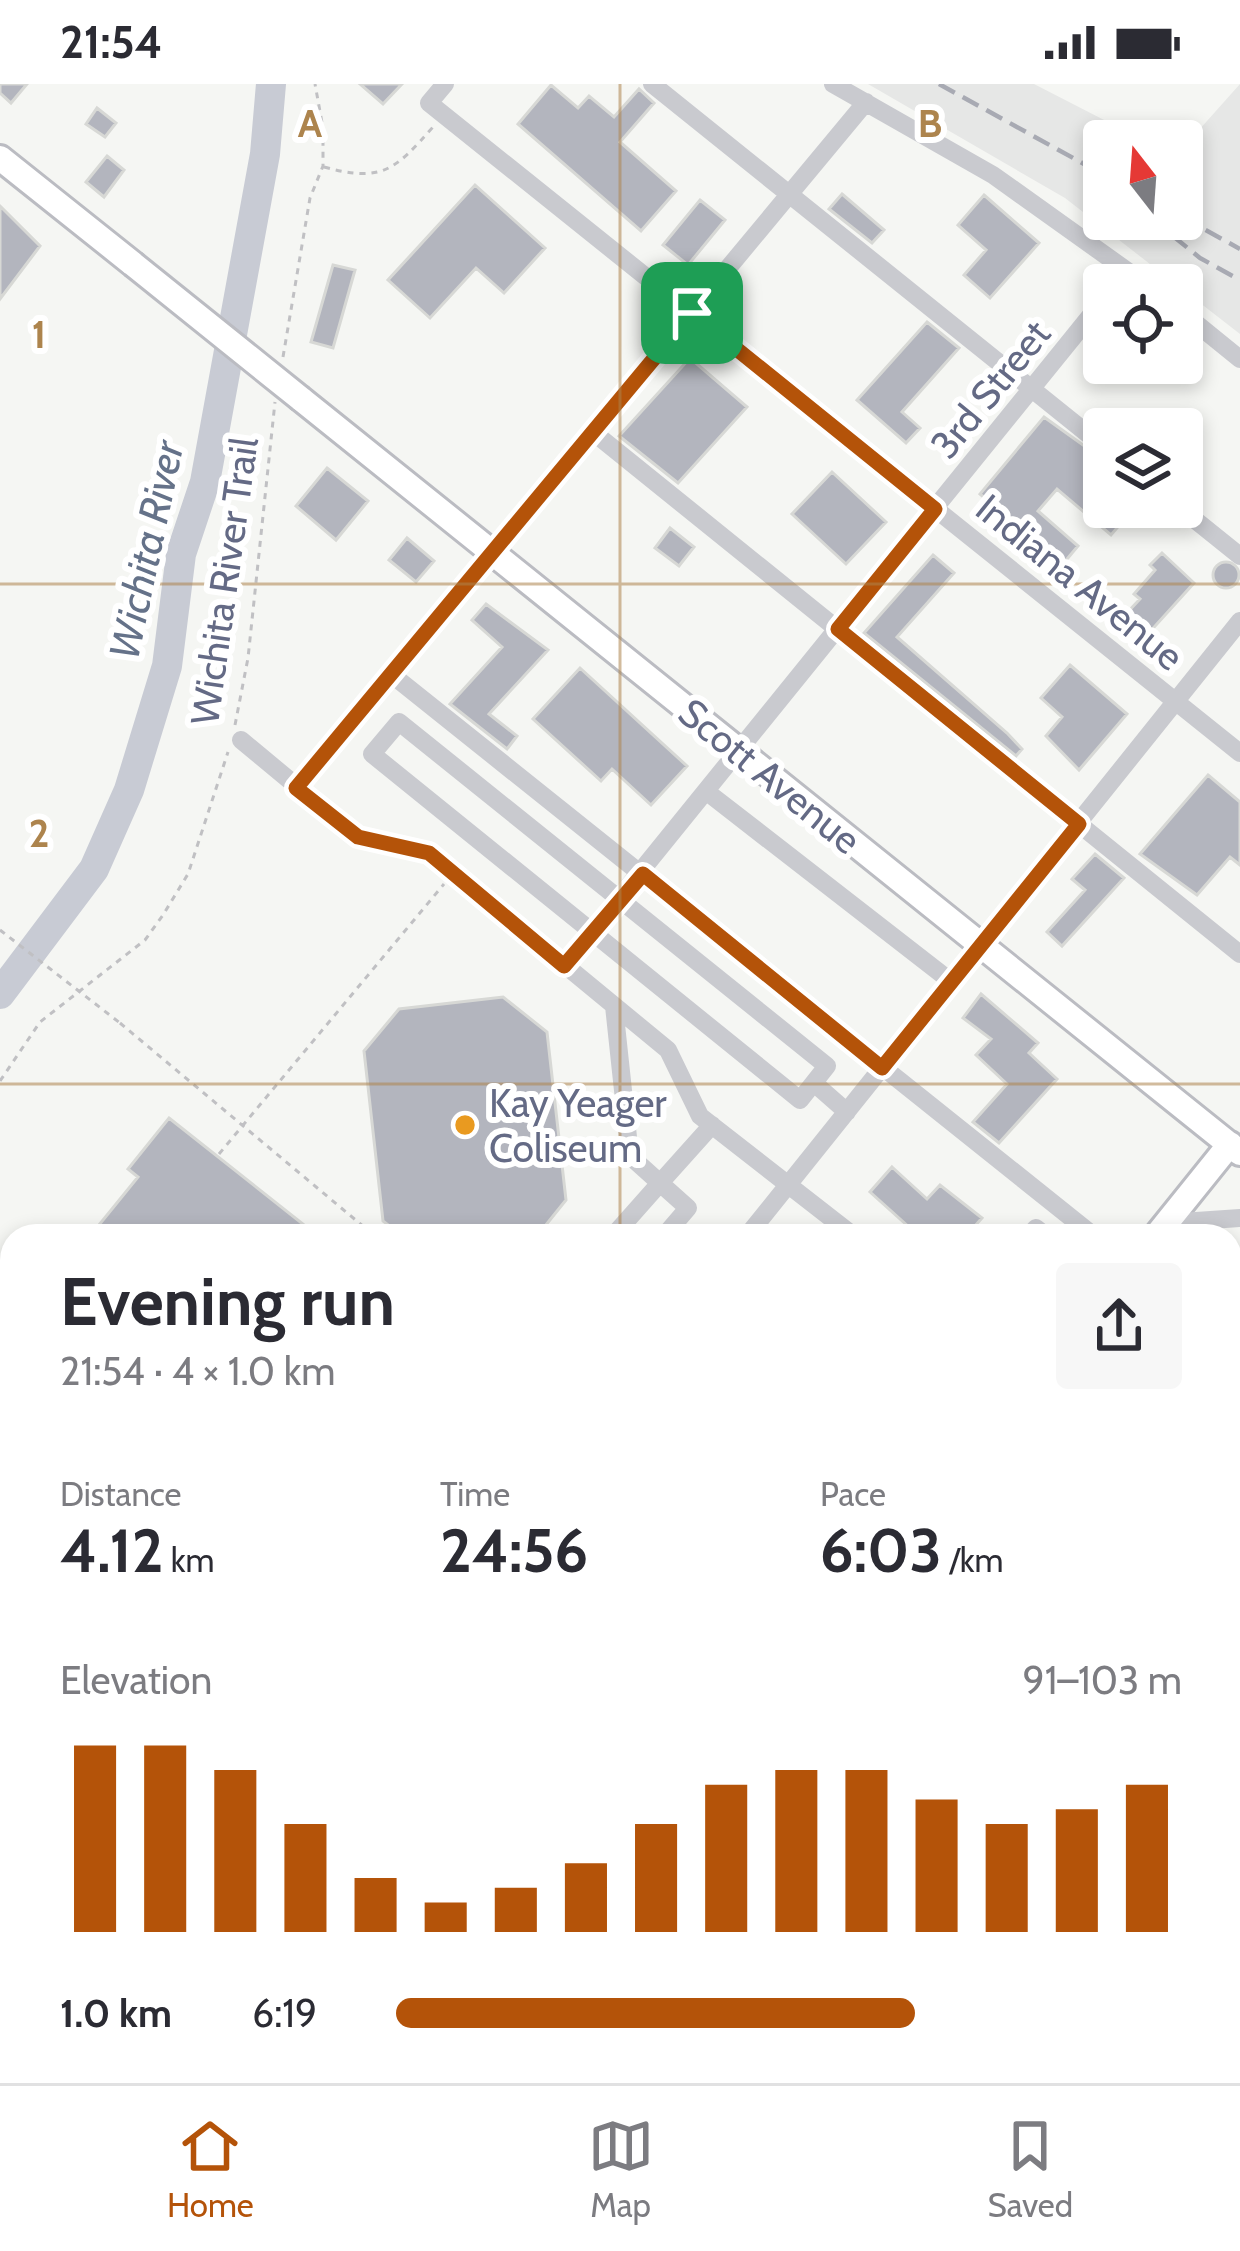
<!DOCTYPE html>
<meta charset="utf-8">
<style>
body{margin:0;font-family:Cabin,sans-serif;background:#f7f7f7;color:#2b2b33;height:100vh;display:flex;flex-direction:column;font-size:45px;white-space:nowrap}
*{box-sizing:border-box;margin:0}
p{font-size:39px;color:#7c7c81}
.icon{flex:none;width:66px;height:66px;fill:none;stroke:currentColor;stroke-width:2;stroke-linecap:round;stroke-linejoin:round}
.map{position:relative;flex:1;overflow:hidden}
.sheet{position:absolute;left:0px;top:1140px;width:1242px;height:861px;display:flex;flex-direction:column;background:#fff;border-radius:36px 36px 0 0;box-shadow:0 6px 18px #0003}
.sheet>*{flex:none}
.needle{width:78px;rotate:343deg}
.tools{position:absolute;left:1083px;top:36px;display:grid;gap:24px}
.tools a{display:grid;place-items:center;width:120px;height:120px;border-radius:12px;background:#fff;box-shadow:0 6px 18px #0003;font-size:60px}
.pin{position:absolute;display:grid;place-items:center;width:102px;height:102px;color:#fff;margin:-51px;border-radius:24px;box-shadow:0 6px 18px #0006}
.round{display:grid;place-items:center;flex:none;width:126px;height:126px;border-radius:12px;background:#f7f7f7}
.headline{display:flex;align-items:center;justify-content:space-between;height:204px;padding:0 60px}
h1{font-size:66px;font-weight:700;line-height:90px}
.stats{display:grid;grid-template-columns:repeat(3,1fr);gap:18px;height:204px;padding:12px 60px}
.stats div{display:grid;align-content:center}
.stats b{font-size:60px;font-weight:700}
.stats small{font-size:33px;font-weight:400}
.stats p{font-size:33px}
.chart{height:336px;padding:24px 60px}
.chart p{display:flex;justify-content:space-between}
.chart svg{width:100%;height:216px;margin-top:12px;stroke:#b45309;stroke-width:6}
ul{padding:0 60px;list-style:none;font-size:39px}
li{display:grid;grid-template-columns:192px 144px 1fr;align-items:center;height:90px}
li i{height:30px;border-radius:15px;background:#b45309}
.status{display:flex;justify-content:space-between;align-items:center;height:84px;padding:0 60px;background:#fff;direction:ltr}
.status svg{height:33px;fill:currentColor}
.tabs{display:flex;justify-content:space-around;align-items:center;height:168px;border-top:3px solid #e1e1e2;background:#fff;font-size:33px;color:#7c7c81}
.tabs a{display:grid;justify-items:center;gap:6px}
.tabs .on{color:#b45309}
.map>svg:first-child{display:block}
</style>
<div class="status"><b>21:54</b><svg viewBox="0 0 49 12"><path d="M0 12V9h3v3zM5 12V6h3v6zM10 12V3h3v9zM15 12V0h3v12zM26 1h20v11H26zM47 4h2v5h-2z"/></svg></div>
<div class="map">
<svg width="1240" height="1999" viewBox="0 0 1240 1999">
<rect width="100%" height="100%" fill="#f5f6f3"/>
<path fill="#e6e7e6" d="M868 0H1034L1145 57H1104V135H1182V65L1240 0V250L1065 114Z"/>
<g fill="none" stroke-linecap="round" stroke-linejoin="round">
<path stroke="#c8cbd4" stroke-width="30" d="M0 910 94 785 129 706 167 582 181 470 205 398 265 70 271 0"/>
</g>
<path fill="#b3b5be" stroke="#d7d8d5" stroke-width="3" d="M0 0H27L11 19 0 9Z
M360 0H402L383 20Z
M551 1 578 24 589 12 614 33 639 5 654 19 620 58 676 107 641 147 518 40Z
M97 24 116 39 105 53 86 40Z
M107 72 124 86 104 113 86 98Z
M475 101 545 164 504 209 476 184 430 234 388 196Z
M842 110 884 146 872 159 829 125Z
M984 111 1039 159 990 214 964 191 986 166 958 141Z
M700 116 725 136 688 181 663 161Z
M0 122 40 162 0 215Z
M333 181 355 186 333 264 311 258Z
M927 238 959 264 902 328 920 344 906 359 857 316Z
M690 274 747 323 678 399 619 352Z
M1044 333 1104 376V423H1135L1111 451 1057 405 1038 427 1078 462 1062 481 980 410Z
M327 384 368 417 336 456 296 422Z
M832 388 886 438 846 480 792 430Z
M670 444 694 463 679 482 655 464Z
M407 454 434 477 416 498 389 476Z
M1162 469 1194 499 1147 551 1125 531 1140 515 1134 510 1155 486 1150 481Z
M933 471 954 489 897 553 1007 649 1022 665 1016 672 864 549Z
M1213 491a13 13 0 1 1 26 0a13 13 0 1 1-26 0Z
M486 520 548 566 489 630 517 652 507 665 450 620 502 563 472 536Z
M1070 581 1127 630 1079 686 1046 652 1062 633 1041 614Z
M580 584 687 682 651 721 612 685 601 697 533 635Z
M1208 691 1240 718V781L1230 773 1197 811 1140 770Z
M1095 770 1124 794 1062 862 1047 848 1085 806 1072 795Z
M981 910 1038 959 1029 969 1057 995 999 1059 973 1038 1007 1000 976 971 991 955 963 934Z
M503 913 547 948 566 1116 537 1152H402L383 1137 364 967 399 925Z
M169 1034 318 1152H90L138 1093 128 1085Z
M892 1083 927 1115 940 1101 982 1134 966 1152H919L870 1108Z"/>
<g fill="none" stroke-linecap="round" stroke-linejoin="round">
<g stroke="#bbbcc2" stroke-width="30">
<path id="major" d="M0 74 133 180
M301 315 1240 1069
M1156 1152 1230 1060
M1230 1560 1240 1547
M470 1999 478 1989"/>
</g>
<g stroke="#bbbbc0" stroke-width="33">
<path id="highway" d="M883 1999 890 1989"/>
</g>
<path stroke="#c0c0c3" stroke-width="3" stroke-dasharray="6 6" stroke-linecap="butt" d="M324 83C382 99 395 86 433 43
M283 273 310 114 323 82V44L315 0
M235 641 248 574 275 318
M120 939 364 1143 365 1152
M0 997 40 938 145 856 163 831 188 790 228 668
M219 1070 444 800"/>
<path stroke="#c9cacf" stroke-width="18" d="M445 0 429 19 1240 669
M652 0 1104 363
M833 0 993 91 1147 201
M1182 228 1240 275
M593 348 1240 870
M1179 423 1240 472
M391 590 1094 1152
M399 638 827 982 800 1016 372 670Z
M241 656 358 753 429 769 668 966 700 1032 854 1152
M296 704 866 18
M707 708 953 899
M564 882 1104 215
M614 922 630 1072 660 1099 712 1041
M814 999 847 1028
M1167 1139 1240 1134
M613 1152 660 1099 688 1124 664 1152
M747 1152 1240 537
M1029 1152 1036 1144 1046 1152
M0 1297 12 1304
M1230 1454 1240 1462
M0 1546 12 1555
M0 1599 12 1609
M0 1672 12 1681
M0 1793 12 1803
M1230 1834 1240 1842
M0 1913 12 1922
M0 1984 19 1999
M716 1989 729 1999
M948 1989 960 1999
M1186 1989 1198 1999
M66 1999 74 1989"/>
<use href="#major" stroke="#fff" stroke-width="24"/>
<use href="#highway" stroke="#fff" stroke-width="27"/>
<path stroke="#a8aab3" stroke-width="4.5" stroke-dasharray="18 9" stroke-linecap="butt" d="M939 0 1104 91
M1182 133 1240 165
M1152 135 1200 174 1240 196"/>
<g stroke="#bbbcc2" stroke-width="30" stroke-linecap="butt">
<path id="major-bridge" d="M133 180 301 315"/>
</g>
<path stroke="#c0c0c3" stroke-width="3" stroke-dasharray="6 6" stroke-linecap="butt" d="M0 846 120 939"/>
<use href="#major-bridge" stroke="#fff" stroke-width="24"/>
</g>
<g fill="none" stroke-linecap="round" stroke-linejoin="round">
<g stroke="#fff" stroke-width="24">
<path id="route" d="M692 229 935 425 838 545 1079 740 882 984 643 790 564 882 429 769 358 753 296 704Z"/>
</g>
<use href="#route" stroke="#b45309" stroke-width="15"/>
</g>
<path fill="none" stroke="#ad844d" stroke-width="3" stroke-opacity="0.55" d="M620 0V1152M0 500H1240M0 1000H1240M0 1499H12M1230 1499H1240M620 1989V1999"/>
<circle fill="#e99a20" stroke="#fff" stroke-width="4.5" cx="465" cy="1041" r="12"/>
<g text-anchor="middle" stroke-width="12" stroke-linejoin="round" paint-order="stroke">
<g font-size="39" fill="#646a85" stroke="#fff">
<text transform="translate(990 305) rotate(-51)" y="14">3rd Street</text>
<text transform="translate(224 497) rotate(-82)" y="14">Wichita River Trail</text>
<text transform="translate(1080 498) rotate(39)" y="14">Indiana Avenue</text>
<text transform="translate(770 692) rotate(39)" y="14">Scott Avenue</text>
</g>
<g font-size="39" fill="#646a85" stroke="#fff" text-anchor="start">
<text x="489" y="1033">Kay Yeager<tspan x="489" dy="45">Coliseum</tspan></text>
</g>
<g font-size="42" font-style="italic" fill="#657289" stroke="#fff">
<text transform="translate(146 466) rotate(-78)" y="15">Wichita River</text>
</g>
</g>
<g font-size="39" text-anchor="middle" font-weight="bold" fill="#ad844d" stroke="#fff" stroke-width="12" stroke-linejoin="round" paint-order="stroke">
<text x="310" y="53">A</text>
<text x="930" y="53">B</text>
<text x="39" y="264">1</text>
<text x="39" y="763">2</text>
</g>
</svg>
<div class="tools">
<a><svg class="needle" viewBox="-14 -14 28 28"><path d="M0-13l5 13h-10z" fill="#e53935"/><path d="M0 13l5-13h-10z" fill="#7c7c81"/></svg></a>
<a><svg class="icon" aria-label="locate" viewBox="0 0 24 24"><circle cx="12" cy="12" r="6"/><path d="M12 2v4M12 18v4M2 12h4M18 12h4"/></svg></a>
<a><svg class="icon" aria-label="layers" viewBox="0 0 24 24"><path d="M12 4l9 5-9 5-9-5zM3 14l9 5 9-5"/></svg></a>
</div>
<div class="pin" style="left:692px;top:229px;background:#1e9e55"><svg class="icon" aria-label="arrive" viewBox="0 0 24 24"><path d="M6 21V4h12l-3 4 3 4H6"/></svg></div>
<section class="sheet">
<div class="headline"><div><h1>Evening run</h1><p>21:54 · 4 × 1.0 km</p></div><a class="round"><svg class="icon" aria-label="share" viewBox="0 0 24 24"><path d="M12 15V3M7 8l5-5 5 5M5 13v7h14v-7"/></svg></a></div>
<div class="stats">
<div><p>Distance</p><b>4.12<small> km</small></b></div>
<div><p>Time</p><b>24:56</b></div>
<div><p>Pace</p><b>6:03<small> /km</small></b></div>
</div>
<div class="chart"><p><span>Elevation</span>91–103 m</p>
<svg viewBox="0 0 160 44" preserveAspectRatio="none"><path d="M5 44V6M15 44V6M25 44V11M35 44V22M45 44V33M55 44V38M65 44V35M75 44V30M85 44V22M95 44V14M105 44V11M115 44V11M125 44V17M135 44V22M145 44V19M155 44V14"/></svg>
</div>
<ul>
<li><b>1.0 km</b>6:19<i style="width:66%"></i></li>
</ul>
</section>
</div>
<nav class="tabs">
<a class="on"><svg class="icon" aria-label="home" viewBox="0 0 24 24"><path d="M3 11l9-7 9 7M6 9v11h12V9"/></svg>Home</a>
<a><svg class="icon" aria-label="map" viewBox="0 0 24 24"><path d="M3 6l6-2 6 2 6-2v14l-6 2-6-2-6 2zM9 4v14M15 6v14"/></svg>Map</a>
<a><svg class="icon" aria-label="saved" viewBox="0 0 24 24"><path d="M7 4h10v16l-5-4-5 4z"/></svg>Saved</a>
</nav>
